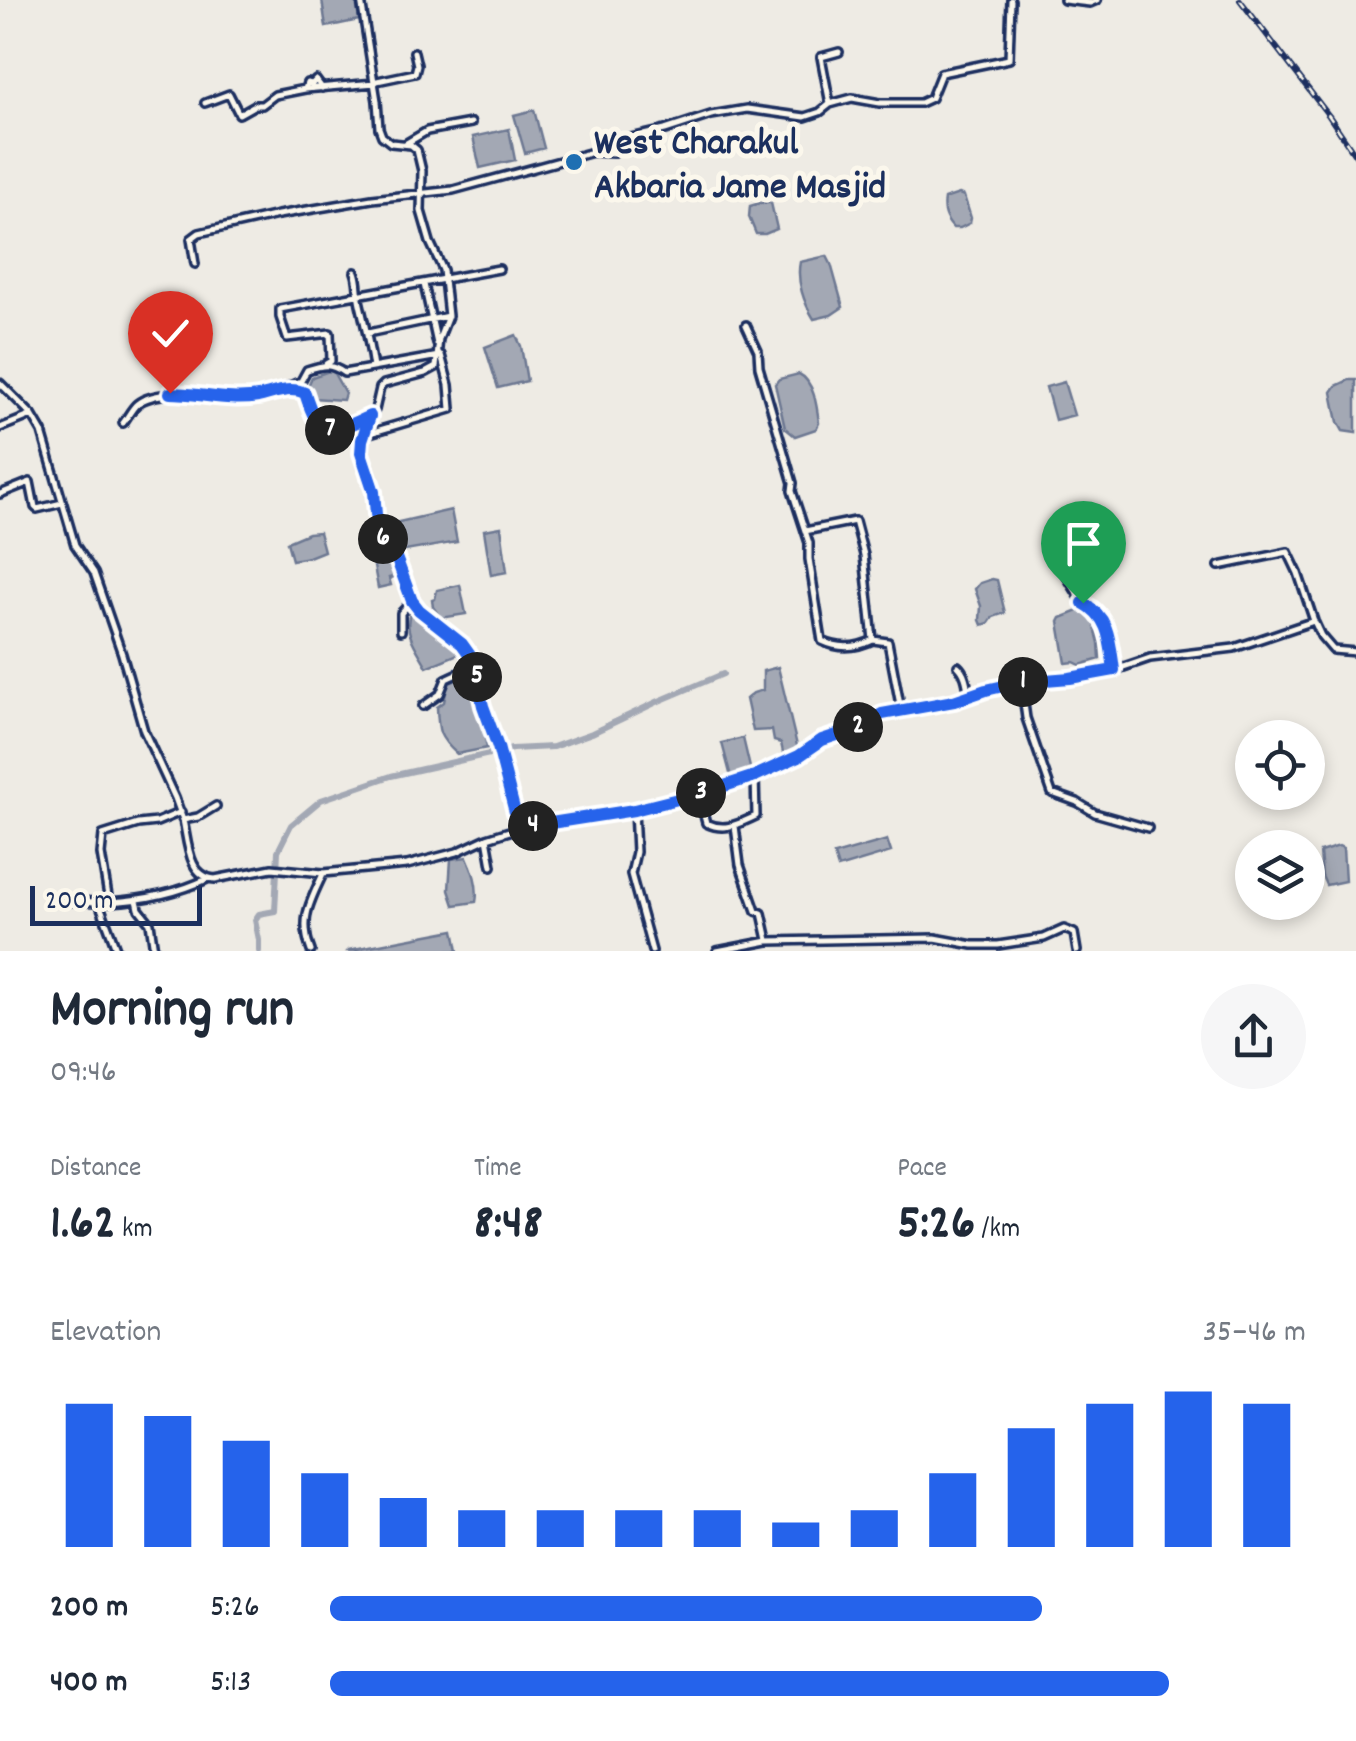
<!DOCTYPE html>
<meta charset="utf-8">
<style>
body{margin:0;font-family:Dekko,sans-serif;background:#f6f6f7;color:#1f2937;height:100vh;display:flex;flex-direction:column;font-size:38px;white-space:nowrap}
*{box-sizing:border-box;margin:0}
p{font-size:32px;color:#747a83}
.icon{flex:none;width:55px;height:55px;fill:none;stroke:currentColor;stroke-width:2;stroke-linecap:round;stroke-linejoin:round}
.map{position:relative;height:951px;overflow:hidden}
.panel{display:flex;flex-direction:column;background:#fff;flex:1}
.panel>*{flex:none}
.tools{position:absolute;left:1235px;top:720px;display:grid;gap:20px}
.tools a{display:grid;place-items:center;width:90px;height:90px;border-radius:50%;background:#fff;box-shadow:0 5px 15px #0003;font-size:50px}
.scale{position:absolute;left:30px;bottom:25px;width:172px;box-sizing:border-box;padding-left:10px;border:5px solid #1b2f5e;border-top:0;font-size:28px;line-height:35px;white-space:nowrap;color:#1b2f5e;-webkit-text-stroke:8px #fbf7ec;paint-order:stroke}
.pin{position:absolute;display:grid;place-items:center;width:85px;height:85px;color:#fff;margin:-102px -42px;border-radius:50% 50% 50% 0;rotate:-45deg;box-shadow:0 0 10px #0007}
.pin .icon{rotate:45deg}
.km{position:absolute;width:50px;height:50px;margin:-25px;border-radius:50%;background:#222;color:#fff;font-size:28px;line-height:50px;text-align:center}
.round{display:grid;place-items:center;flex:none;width:105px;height:105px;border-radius:52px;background:#f6f6f7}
.headline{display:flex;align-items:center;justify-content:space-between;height:170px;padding:0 50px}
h1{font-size:55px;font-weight:700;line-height:75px}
.stats{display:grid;grid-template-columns:repeat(3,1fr);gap:15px;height:170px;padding:10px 50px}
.stats div{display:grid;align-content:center}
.stats b{font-size:50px;font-weight:700}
.stats small{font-size:28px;font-weight:400}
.stats p{font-size:28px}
.chart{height:280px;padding:20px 50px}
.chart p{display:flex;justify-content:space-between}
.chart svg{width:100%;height:180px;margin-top:10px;stroke:#2563eb;stroke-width:6}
ul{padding:0 50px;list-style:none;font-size:32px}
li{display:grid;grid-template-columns:160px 120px 1fr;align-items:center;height:75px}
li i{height:25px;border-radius:12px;background:#2563eb}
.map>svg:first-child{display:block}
</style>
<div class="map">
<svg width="1356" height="951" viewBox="0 0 1356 951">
<rect width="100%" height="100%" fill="#eeebe4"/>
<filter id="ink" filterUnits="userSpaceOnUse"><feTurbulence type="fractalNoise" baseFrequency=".01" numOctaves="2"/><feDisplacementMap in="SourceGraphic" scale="20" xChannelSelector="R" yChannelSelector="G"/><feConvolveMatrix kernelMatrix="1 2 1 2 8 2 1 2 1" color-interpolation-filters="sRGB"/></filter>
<g filter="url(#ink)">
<path fill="#a3a8b4" stroke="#6d7892" stroke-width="2.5" d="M322 0H356L359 20 326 27Z
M534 110 544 148 525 153 514 115Z
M509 129 515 160 480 168 473 137Z
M959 194 964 196 971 218 970 223 960 228H953C945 219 942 211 944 199Z
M760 203H771L777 229 765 234H756L749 217 750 206Z
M827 256 831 264 843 307 831 315 814 319C804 303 796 281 800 262Z
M516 335 521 346 527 381 498 388 485 347Z
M332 370 345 393 343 400 312 398 308 386 312 377Z
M799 374C814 381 817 407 819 423L816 429 795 436 785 428 775 384 779 379Z
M1349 380H1356V433L1343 431 1338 422 1332 392 1336 386Z
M1064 382 1074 415 1055 420 1046 387Z
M451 510 457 542 400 552 390 539 386 525Z
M501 527 507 572 491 575 484 530Z
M319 532 324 551 309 557 292 560 287 542 308 533Z
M382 542 394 562 398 576 389 578 391 585 378 588 370 545Z
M992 579 997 580 1005 613 993 617 989 623 982 625 980 620 981 606 975 589 980 583Z
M460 585 466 614 441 618 433 607 432 600 435 599 437 590Z
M1086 608 1090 609 1099 643 1100 659 1080 665 1074 662 1066 663 1059 622 1061 618Z
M410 613 418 614 463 652 427 667C418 650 403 633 410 613Z
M778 667 799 754 784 757 781 743 774 741 772 730 753 731 746 699 753 693 763 690V671Z
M473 674 487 748 457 754C438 737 438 731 437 707L444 702 448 683Z
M743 738 751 772 731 777 722 743Z
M887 840 891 852 838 868 834 855Z
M1339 846 1343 848 1345 881 1326 885 1322 876 1320 852Z
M467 857C473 870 479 887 476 902L454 905 449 890 451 859Z
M454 930 458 951H348L349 950Z"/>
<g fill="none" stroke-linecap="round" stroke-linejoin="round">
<path stroke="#a3a8b4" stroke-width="6" d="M259 951V940L255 920 259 914 275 911 278 851 291 825 321 800 391 776 485 755 512 749 553 747 592 733 659 701 723 674"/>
<g stroke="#1b2f5e" stroke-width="12">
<path id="street" d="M361 0 377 101 379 128 382 136 391 143 411 145 417 150 422 171 421 211 430 242 443 270 448 316 439 339 436 367 425 373 384 384 380 388 375 410 370 416 363 435 361 453 374 492 376 513 383 538 397 560 412 601 401 613V631
M1064 0 1090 3 1097 0
M305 89 307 83 312 84 316 80 322 88
M205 103 229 94 239 114 255 105H262L275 95 305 89 375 83 377 81 415 73 417 65 414 52
M830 104 821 57 839 52
M405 144 427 131 471 123
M195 264 191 239 199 233 278 215 372 199 453 190 593 152 613 153 626 139 665 130 711 115 747 109 805 117 820 112 830 104 852 98 880 103H920L931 98 941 73 1009 59 1011 0
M355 272C359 282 357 292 360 304 365 325 370 346 373 368
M424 284 437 344
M746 325 758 351 759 367 793 483 792 491 809 543V559L822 641C839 649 857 648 873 640
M368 333 448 316
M326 364 331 361 330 333 287 338 280 317V309L499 269
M0 383 32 415 42 432 75 545 94 573 122 654 144 731 175 798 183 820
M286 388 301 381 307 370C323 365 330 363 344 373L439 356
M123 423C127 418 132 408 137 404 161 385 222 399 252 397 271 396 287 385 305 393 320 441 329 436 370 416
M0 428 32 415
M363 435 451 409 449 385 441 355
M0 494 30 482 35 507 37 509 62 503
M805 531 855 521 864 555 873 640 888 642 901 710
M1054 549 1058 551 1063 570 1083 603 1095 609 1106 623 1115 670
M1219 566 1288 552 1298 573 1314 621 1321 636 1333 650 1356 652
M958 666C966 673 967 686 969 696
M1021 682 1026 718 1052 793 1077 802 1095 813 1148 828
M423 706 440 694 446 679 474 666
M706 792 702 808 706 823C725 832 738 824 756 816L755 775
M216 806 198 817 183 820C188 842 188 877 215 879L272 868 323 873 407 865 457 852 487 838 519 828C507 788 497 747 484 707 478 691 479 669 470 655 456 632 428 622 412 602
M634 810 636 852 631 874 652 951
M735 826 740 865 756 911 762 913 768 940
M519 828 634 810 706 792 755 775 799 756 822 740 855 729 882 714 954 701 986 690 1021 682 1070 679 1115 670 1150 658 1234 648 1314 621
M487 838 492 866
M137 900 139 909 150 923 154 950
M59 901 101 902
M109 902C142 900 176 894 207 879
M117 951 101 908V902H109L101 854 103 835 138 824 157 822 181 812
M311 951C299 920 310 902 323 874
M717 951 768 941 935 938 973 945H998L1044 938 1064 929 1074 933 1077 951"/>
</g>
<use href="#street" stroke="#fbf7ec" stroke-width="5"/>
<g stroke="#1b2f5e" stroke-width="6">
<path id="rail" d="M1240 0 1329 116 1356 156"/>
</g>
<use href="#rail" stroke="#fbf7ec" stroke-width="2.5" stroke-dasharray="8" stroke-linecap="butt"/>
</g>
</g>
<g fill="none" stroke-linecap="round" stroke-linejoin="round" filter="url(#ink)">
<g stroke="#fff" stroke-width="20">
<path id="route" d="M170 393C199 393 230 402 258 397 275 393 289 386 305 393 320 441 329 435 370 416L362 440 361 453 374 492 376 514 382 538 397 560 412 601 419 610 462 644 472 658 483 706 498 747 519 828 634 810 706 792 755 776 799 756 822 740 855 729 882 714 954 701 986 690 1021 682 1070 678 1114 670C1110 642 1110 617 1083 603"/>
</g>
<use href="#route" stroke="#2563eb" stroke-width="12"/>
</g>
<circle fill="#1f6fb2" stroke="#fbf7ec" stroke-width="4" cx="574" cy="162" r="10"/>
<g text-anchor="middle" stroke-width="10" stroke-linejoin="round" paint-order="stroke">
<g font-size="38" font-weight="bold" fill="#1b2f5e" stroke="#fbf7ec" text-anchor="start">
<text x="594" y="153">West Charakul<tspan x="594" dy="44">Akbaria Jame Masjid</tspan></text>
</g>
</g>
</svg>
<div class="tools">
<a><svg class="icon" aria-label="locate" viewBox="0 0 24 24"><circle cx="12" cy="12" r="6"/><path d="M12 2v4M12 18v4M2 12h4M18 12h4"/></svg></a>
<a><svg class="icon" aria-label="layers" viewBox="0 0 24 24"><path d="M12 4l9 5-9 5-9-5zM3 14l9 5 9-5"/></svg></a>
</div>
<div class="scale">200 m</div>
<div class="pin" style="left:1083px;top:603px;background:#1e9e55"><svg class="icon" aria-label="arrive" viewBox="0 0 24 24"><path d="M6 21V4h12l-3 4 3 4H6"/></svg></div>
<div class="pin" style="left:170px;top:393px;background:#d93025"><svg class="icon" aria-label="check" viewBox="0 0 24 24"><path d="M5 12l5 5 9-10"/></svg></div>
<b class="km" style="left:1023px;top:682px">1</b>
<b class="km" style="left:858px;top:727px">2</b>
<b class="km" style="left:701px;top:793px">3</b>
<b class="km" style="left:533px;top:826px">4</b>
<b class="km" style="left:477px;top:677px">5</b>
<b class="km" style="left:383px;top:539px">6</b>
<b class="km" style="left:330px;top:430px">7</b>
</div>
<section class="panel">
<div class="headline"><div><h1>Morning run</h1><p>09:46</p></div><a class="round"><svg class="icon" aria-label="share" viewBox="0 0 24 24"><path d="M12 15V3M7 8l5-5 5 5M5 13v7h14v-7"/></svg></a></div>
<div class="stats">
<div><p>Distance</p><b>1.62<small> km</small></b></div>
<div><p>Time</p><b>8:48</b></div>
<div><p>Pace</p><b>5:26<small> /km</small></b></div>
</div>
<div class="chart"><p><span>Elevation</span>35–46 m</p>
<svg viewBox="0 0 160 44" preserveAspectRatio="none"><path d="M5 44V9M15 44V12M25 44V18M35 44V26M45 44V32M55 44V35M65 44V35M75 44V35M85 44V35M95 44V38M105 44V35M115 44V26M125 44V15M135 44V9M145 44V6M155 44V9"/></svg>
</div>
<ul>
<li><b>200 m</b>5:26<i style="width:73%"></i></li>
<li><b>400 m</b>5:13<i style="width:86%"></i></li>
</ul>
</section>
